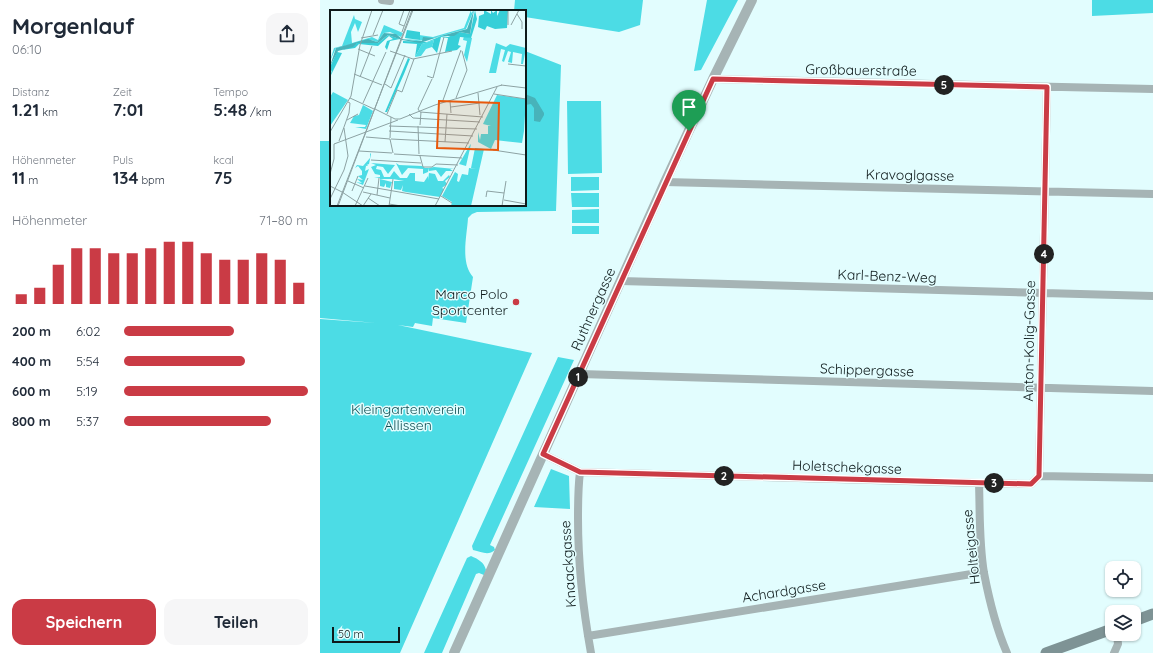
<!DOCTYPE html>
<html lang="de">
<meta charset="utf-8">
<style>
body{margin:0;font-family:Quicksand,sans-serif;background:#f6f6f7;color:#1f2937;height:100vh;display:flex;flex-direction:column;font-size:15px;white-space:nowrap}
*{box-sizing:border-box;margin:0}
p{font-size:13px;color:#747a83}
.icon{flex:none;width:22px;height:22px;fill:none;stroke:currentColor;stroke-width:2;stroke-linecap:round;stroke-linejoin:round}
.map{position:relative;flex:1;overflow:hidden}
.panel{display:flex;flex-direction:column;background:#fff;width:320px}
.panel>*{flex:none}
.tools{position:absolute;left:785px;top:561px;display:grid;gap:8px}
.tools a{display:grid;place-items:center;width:36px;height:36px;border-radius:8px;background:#fff;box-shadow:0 1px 3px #0004;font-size:20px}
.scale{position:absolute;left:12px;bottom:10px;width:68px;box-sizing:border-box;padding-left:4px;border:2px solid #0e1a1b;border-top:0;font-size:11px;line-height:14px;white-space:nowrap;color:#0e1a1b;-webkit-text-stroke:3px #e2fdfe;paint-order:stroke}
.pin{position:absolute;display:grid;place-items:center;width:34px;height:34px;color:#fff;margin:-41px -17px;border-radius:50% 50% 50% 0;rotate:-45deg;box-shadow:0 0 4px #0007}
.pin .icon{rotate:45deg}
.km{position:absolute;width:20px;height:20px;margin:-10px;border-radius:50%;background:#222;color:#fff;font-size:11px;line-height:20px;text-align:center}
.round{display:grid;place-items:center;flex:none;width:42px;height:42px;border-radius:12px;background:#f6f6f7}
.head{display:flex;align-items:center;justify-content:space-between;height:68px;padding:0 12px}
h1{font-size:22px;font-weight:700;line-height:30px}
.figures{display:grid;grid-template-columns:repeat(3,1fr);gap:6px;height:68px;padding:4px 12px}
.figures div{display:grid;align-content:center}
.figures b{font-size:17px;font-weight:700}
.figures small{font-size:11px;font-weight:400}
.figures p{font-size:11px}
.chart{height:112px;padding:8px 12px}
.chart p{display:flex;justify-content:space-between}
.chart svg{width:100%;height:72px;margin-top:4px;stroke:#ca3b45;stroke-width:6}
.primary-button{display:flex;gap:8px;margin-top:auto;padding:8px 12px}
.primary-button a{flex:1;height:46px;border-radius:12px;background:#ca3b45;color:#fff;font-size:16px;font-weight:700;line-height:46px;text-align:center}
.primary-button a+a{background:#f6f6f7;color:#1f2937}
ul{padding:0 12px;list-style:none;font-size:13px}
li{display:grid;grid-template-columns:64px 48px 1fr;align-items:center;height:30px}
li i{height:10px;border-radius:5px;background:#ca3b45}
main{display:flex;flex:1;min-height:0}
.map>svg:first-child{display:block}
</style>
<main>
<section class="panel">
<div class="head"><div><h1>Morgenlauf</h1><p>06:10</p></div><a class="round"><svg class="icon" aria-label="share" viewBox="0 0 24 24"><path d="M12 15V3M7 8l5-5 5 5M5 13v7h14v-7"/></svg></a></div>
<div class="figures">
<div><p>Distanz</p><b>1.21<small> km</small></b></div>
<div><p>Zeit</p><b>7:01</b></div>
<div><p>Tempo</p><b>5:48<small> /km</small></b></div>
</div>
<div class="figures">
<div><p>Höhenmeter</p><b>11<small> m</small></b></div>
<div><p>Puls</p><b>134<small> bpm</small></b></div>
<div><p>kcal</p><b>75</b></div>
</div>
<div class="chart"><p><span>Höhenmeter</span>71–80 m</p>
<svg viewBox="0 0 160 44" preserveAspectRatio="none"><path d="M5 44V38M15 44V34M25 44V20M35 44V10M45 44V10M55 44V13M65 44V13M75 44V10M85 44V6M95 44V6M105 44V13M115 44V17M125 44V17M135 44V13M145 44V17M155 44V31"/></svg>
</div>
<ul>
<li><b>200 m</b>6:02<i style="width:60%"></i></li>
<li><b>400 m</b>5:54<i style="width:66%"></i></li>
<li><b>600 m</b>5:19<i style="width:100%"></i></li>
<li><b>800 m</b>5:37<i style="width:80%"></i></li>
</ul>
<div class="primary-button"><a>Speichern</a><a>Teilen</a></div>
</section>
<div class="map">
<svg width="833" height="653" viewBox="0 0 833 653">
<rect width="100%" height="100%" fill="#e2fdfe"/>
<path fill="#4cdce5" d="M195 0H323L320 25 299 32 205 17V11H194Z
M387 0H418L381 70 374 71Z
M772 0H833V13L772 16Z
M205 51 241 65 236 211 157 212 152 214 148 218C147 236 140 262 153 277L146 323 113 318 112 326 95 323 93 327 78 325 212 353 80 653H0V319L56 323 0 318V141H11V205H205Z
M247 101H281L282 173 248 174Z
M251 177H279V190L251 191Z
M251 193H279V207H252Z
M279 209V223H252V210Z
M252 226H279V234H252Z
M238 357 254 360 170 545 174 547 175 550C168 556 162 552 153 550L152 546Z
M231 469 249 476 250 509 214 507Z
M151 556C158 559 164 562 166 570L164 575 159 573 156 574 122 653H104L147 558Z"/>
<path fill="#47b3ba" d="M205 94 215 98 224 113V115L220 122 214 121V108L211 104 205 105Z"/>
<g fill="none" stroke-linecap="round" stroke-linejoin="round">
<path stroke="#a6b4b5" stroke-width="8" d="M62 0 70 1
M393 79 833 89
M345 182 833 194
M301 281 833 296
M260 374 833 391
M223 454 260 472 659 483 711 484 719 476 833 478
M260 472C258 488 258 503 258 518 258 564 263 609 271 653
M719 476 727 87
M659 483C660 513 659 544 664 573 669 599 676 628 687 653
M268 636 664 572
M794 653 798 644 797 634"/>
<path stroke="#a6b4b5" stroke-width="10" d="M134 653 345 182 393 79 432 0"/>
<path stroke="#7e9395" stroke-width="11" d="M814 621 833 614
M726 653 792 629"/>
</g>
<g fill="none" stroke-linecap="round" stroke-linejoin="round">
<g stroke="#fff" stroke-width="8">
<path id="route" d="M393 79 727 87 719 476 711 484 260 472 223 454Z"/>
</g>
<use href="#route" stroke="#ca3b45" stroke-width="5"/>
</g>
<circle fill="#ca3b45" stroke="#e2fdfe" stroke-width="1.5" cx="196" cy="302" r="4"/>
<g text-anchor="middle" stroke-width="3" stroke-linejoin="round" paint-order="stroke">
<g font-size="14" fill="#0e1a1b" stroke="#e2fdfe">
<text transform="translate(541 70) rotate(1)" y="5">Großbauerstraße</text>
<text transform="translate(590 175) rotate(1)" y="5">Kravoglgasse</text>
<text transform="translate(567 276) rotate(2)" y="5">Karl-Benz-Weg</text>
<text transform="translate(273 309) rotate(-66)" y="5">Ruthnergasse</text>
<text transform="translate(709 341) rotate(-89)" y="5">Anton-Kolig-Gasse</text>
<text transform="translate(547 370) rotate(2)" y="5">Schippergasse</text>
<text transform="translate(527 467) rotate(2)" y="5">Holetschekgasse</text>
<text transform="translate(651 547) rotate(-96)" y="5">Holteigasse</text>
<text transform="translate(248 564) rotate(-94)" y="5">Knaackgasse</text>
<text transform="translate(464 591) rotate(-9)" y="5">Achardgasse</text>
</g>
<g font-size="14" fill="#0e1a1b" stroke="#e2fdfe" text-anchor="end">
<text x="188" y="299">Marco Polo<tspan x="188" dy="16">Sportcenter</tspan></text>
</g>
<g font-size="14" fill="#0f4f53" stroke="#e2fdfe">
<text x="88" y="414">Kleingartenverein<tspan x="88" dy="16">Allissen</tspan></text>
</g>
</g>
<g transform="translate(10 10)">
<rect width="196" height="196" fill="#e2fdfe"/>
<path d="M141 0V3L144 0 136 19 96 30 86 31 73 29 90 30 89 25 103 27 134 18ZM24 5 25 9 32 12 28 22 25 13 21 22 22 33 42 27 48 30 54 15 73 23 71 27 60 22 54 23 47 32 41 30 6 38 0 51 4 38 12 36ZM134 26 142 28 137 52 134 45 137 31 133 30ZM104 30 102 37 96 39 91 46 85 47 92 34ZM166 33 176 37 180 34 196 38 193 54H191L192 44 183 42 182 53 178 52 181 42 178 41 174 52 172 51 175 40 171 39 166 63H159ZM3 82 18 90 0 116V87ZM167 85 196 89 194 121 192 133 165 130 161 139 148 132V122L150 130 151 124H158V116H161L153 114ZM33 95 43 101 36 119 25 117H35L36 115 20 113 24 106 29 105ZM141 134 136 156 129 154 140 135ZM145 138 154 139 141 196H121L122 192 112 186 125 162 128 164 127 171 129 172 132 164 138 165 139 158 146 159 141 158ZM40 143 41 144 39 154 34 156 37 155 38 156H36L35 161 39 159 33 175 26 172 32 173 27 169 33 170 28 166 32 165V161L28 156 25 158 27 155 33 156 40 148ZM41 153 65 155 58 164 53 157 47 156 46 159 51 160 54 167H60L64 161 70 168H77L80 163H85V171L94 172 98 166V170L99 163 105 164 108 171H113L119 165 120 167 115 171 117 174 112 178 114 179 110 187 76 182 72 181 73 175 71 180 64 179V171H74L63 169H50L62 172 60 178 56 177V173L54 177 50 176V168H44L50 167V165L45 164 41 157 46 155ZM66 153 69 155 92 156 95 158H85H99L98 162 93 164V159L78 158 72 165ZM104 157 125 159H120L123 161H116L111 167 106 160 99 161V158Z" fill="#4cdce5"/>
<path d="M145 0 147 9 142 25 141 28 130 27 128 35 131 36 127 40 115 42 118 28 111 27 107 43 102 37 104 30 92 34 85 47 87 34 73 33V31L97 32 111 26 118 27 130 22 140 24ZM154 0 161 4V0L163 3 167 0V6L170 0 178 1 177 18 165 19 157 16 155 20 148 17 149 6 154 4ZM77 20 90 22V30L75 28ZM58 25 70 29 60 31 57 40 55 37 57 31 63 29 59 26 48 36 29 34 25 38 12 40 27 33H48ZM7 42 12 43 0 67 2 60 0 63V57ZM78 48 80 49 74 64 57 102H55Z" fill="#36cfd8"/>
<path d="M144 0 140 24 130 22 124 26H111L90 33 72 30 58 25 48 33H27L23 37 8 41 0 56 6 38 38 29 47 32 54 23 66 24 72 29 86 31H92L93 27 103 28 137 19Z" fill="#47b3ba"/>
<path fill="none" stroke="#8da2a3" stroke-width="1" d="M74 0 69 14 74 16M187 4 192 12V19M178 15V0M181 15 189 0M72 22 80 0M43 25 53 0M31 28 48 25M30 35 42 0M28 39 45 46M60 41 83 49 122 41M178 54 196 56M24 64 52 75M97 66 103 68 114 27M30 67 42 36M102 69 88 99 90 102 153 107M55 74 61 78 75 45M171 75 196 78M148 83 150 105M164 84 196 89M20 88 44 99M126 88 137 60 132 41M120 91 121 103M33 93 56 42M112 93 131 40M121 97 150 93M45 99 65 109H70L105 95 172 75M57 104 67 80 72 82 84 49M79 104 83 108 150 112M17 110 28 104M90 115 91 102M59 116 147 119M88 116 89 144M59 121 143 126M0 122 21 86 30 35M36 127 60 129M60 128 61 107M60 129 63 143M61 129 139 133M9 131 19 103 20 93 18 92M115 132 117 104M4 134 68 110M163 140 196 145M29 141 62 143M64 144 132 148M90 146 93 157H102L106 154M41 150 91 153M106 154 128 155M0 164 4 149V134M18 171 34 178M0 176 12 182M35 176 109 189M22 181 28 166M12 182 33 196M33 182 60 188M47 185 49 168M111 186 122 193M156 187 157 181 174 183M38 188 50 196M0 189 14 160 18 146 14 118M174 190 196 194M59 194 71 196M7 196 83 0M8 196 82 0M25 196 38 168M33 196 41 184M59 196 63 169M105 196 167 77M172 196 176 171"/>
<path fill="#e8590c" fill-opacity="0.15" stroke="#e8590c" stroke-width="2" d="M109 91 169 93 168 140 107 138Z"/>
<rect width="196" height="196" fill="none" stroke="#0e1a1b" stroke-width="2"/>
</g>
</svg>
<div class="tools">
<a><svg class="icon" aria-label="locate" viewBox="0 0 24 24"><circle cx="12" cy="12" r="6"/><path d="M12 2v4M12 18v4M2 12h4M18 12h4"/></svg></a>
<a><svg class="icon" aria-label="layers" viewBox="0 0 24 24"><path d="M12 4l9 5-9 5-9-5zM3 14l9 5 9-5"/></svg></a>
</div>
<div class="scale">50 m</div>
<div class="pin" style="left:369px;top:131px;background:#1e9e55"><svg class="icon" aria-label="arrive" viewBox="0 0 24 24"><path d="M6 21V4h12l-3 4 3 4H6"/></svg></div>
<b class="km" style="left:258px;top:377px">1</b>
<b class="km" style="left:404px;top:476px">2</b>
<b class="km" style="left:674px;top:483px">3</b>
<b class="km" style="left:724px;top:254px">4</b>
<b class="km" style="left:624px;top:85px">5</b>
</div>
</main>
